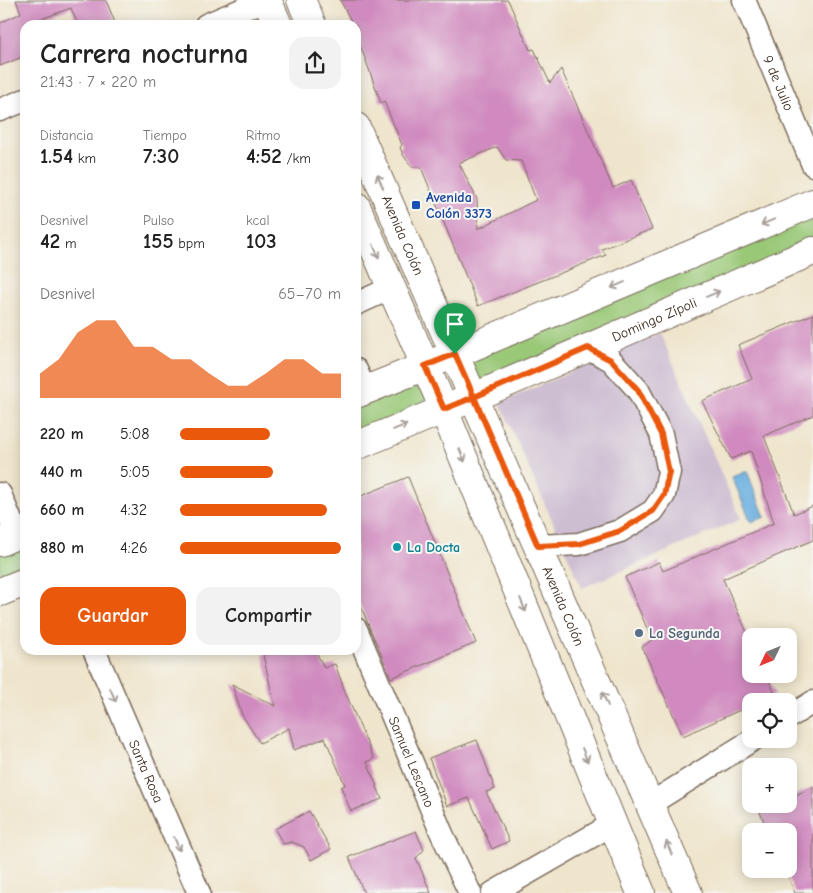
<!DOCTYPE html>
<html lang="es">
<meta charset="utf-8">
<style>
body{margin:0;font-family:"Comic Neue",sans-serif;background:#f2f2f2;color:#222;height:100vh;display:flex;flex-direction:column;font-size:19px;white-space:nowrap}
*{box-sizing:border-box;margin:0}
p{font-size:16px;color:#767676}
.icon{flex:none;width:28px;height:28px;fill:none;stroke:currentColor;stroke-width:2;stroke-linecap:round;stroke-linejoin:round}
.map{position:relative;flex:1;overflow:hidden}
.side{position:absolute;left:20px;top:20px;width:341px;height:635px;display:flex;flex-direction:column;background:#fff;border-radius:15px;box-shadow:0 2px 12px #0003}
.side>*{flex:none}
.needle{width:32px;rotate:227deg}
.controls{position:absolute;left:742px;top:628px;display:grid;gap:10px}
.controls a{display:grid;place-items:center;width:55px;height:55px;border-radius:10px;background:#fff;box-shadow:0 2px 12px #0003;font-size:25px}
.pin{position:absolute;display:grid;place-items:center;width:42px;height:42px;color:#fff;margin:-51px -21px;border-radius:50% 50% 50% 0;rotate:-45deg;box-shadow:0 0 5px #0007}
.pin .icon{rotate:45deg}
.round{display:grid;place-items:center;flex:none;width:52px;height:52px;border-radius:15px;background:#f2f2f2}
.summary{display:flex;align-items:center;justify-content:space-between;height:85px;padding:0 20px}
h1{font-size:28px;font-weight:600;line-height:38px}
.figures{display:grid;grid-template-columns:repeat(3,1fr);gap:8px;height:85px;padding:5px 20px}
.figures div{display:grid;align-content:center}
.figures b{font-size:21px;font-weight:600}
.figures small{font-size:14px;font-weight:400}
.figures p{font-size:14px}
.chart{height:140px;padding:10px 20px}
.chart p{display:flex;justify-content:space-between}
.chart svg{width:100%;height:90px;margin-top:5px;fill:#ea580c;opacity:.7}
.cta{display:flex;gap:10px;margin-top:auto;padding:10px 20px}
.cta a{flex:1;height:58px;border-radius:15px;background:#ea580c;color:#fff;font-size:20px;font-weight:600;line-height:58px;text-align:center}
.cta a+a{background:#f2f2f2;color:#222}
ul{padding:0 20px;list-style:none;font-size:16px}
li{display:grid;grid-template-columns:80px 60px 1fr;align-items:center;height:38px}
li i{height:12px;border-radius:6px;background:#ea580c}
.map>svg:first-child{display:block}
</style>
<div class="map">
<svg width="813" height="893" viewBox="0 0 813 893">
<rect width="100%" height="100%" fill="#f6f6f2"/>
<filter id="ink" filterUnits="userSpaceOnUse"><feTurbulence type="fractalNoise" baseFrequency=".02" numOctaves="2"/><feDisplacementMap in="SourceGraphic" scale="10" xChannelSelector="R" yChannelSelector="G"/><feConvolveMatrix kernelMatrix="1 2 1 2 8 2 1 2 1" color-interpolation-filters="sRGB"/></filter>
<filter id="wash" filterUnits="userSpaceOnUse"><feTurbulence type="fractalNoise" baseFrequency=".0096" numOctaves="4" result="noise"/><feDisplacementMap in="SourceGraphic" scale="20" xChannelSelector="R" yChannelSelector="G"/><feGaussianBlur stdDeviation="1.12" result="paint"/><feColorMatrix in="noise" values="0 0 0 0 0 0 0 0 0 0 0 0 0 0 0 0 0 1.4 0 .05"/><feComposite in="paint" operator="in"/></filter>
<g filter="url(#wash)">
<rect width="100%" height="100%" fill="#efe5cc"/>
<path fill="#cdbed2" d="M660 333 741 519 582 588 500 403Z"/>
<path fill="#99c876" stroke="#6a794a" d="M813 203V251L474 397 455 354Z
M425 367 444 409 356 445V394Z
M25 531V582L0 592V542Z"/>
<path fill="#69aedf" stroke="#526c7e" d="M747 471 765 517 751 522 732 477Z"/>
<g id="blocks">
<path fill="#d08abf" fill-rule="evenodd" d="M16 0H106L116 25H78L71 8 25 25V56L0 66V23L21 13Z
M340 0H508L530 50 534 49 550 83 561 69 613 188 631 180 652 229 602 249 606 255 478 306 421 167H412L403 155 400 147 402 145 384 101 381 103 366 61 356 35V25H353ZM497 147 506 160 521 161 536 200 478 229 477 199 459 163Z
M813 314V415L764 436 794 514 813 506V540L723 579 751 641V674H766L775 694 759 701H751V705L683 736 642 647 652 640 625 577 659 562 663 571 774 523 751 451 731 459 702 401 752 379 738 345Z
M408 477 476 643 391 678 356 595V498Z
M272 650H315L324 668 335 664 346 694 374 759 367 762 382 799 351 811 341 787 345 785 325 738 294 750 289 728 260 743 242 715 232 684 275 706 263 655Z
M477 740 495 789 486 792 509 841 492 849 469 798 447 806 429 758Z
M813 787V893H795L789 879V831H768L759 810 774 804H789V798Z
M309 811 331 849 311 860 304 847 292 842 283 844 275 829Z
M416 831 424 850 416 858 431 893H364L349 857Z"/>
</g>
</g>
<g filter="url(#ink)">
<use href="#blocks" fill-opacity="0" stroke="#7a6b5b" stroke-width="1"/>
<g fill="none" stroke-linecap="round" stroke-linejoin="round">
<g stroke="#7a6b5b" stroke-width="25">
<g id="minor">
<path id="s1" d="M744 0 813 165"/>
<path d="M206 25 265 0"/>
<path d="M0 110 25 100"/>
<path d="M356 304 391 288"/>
<path d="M356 370 365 390"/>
<path d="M0 494 17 535 25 541"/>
<path d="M538 546 579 544 620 531 653 511 664 495 669 472 661 434 638 390 611 360 588 348"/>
<path id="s2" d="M356 629 442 834 470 893"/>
<path id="s3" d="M94 650 199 893"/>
<path d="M789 717 813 702"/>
<path d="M650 804 754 739"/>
<path d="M493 893 613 824"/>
</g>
</g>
<g stroke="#7a6b5b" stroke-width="30">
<g id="major">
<path d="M267 0 278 25"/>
<path d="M301 0 312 25"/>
<path id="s4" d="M356 127 688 893"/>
<path d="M356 206 437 393 641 893"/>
<path d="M356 394 455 354 813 203"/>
<path id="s5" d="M356 446 474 397 813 251"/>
<path d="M0 542 25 531"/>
<path d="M0 592 25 582"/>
</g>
</g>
<use href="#minor" stroke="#fff" stroke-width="22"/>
<use href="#major" stroke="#fff" stroke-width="28"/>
</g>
<defs><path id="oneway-shaft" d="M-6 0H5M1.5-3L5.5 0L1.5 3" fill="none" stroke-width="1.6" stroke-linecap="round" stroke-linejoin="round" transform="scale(1.25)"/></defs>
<g stroke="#a79f9a">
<use href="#oneway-shaft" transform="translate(380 181) rotate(-114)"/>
<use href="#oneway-shaft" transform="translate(768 222) rotate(157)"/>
<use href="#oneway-shaft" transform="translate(376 251) rotate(67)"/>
<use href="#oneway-shaft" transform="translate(618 285) rotate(157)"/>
<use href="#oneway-shaft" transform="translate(713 294) rotate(-23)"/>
<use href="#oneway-shaft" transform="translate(400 427) rotate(-22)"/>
<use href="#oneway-shaft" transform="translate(462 455) rotate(68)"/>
<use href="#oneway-shaft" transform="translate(523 605) rotate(68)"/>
<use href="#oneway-shaft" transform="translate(113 695) rotate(67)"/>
<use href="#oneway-shaft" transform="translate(605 699) rotate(-113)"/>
<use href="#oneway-shaft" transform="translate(585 755) rotate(68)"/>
<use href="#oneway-shaft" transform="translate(177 844) rotate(67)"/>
<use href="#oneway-shaft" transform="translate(669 848) rotate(-113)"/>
</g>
</g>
<g fill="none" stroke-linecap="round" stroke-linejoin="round" filter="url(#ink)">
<g stroke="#fff" stroke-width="10">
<path id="route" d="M455 354 425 366 444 409 474 397 538 546 579 544 620 531 653 511 664 495 669 472 661 434 638 390 611 360 588 348 474 397 455 354"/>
</g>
<use href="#route" stroke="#ea580c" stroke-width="6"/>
</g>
<rect fill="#1a4fb4" stroke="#f6f6f2" stroke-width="2" x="411" y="200" width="10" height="10" rx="2.5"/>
<circle fill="#0f9aa8" stroke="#f6f6f2" stroke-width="2" cx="397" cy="547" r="5"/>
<circle fill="#5c6f8a" stroke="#f6f6f2" stroke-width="2" cx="639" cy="633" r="5"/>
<g text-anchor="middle" stroke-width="4" stroke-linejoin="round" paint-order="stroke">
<g font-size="14" fill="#3b2a1e" stroke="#f6f6f2">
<text dy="5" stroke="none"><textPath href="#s1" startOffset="90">9 de Julio</textPath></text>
<text dy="5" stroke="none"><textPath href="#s4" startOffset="118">Avenida Colón</textPath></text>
<text dy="5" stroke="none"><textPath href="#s5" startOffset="324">Domingo Zípoli</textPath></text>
<text dy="5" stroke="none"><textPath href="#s4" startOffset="522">Avenida Colón</textPath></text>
<text dy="5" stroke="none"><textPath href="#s2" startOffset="144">Samuel Lescano</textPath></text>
<text dy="5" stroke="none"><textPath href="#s3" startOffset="132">Santa Rosa</textPath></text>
</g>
<g font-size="14" font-weight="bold" fill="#164399" stroke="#f6f6f2" text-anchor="start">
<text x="426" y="202">Avenida<tspan x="426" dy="16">Colón 3373</tspan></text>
</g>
<g font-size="14" font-weight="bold" fill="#0d838f" stroke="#f6f6f2" text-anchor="start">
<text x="407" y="552">La Docta</text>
</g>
<g font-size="14" font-weight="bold" fill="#4e5e75" stroke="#f6f6f2" text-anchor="start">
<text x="649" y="638">La Segunda</text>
</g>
</g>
</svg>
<div class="controls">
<a><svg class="needle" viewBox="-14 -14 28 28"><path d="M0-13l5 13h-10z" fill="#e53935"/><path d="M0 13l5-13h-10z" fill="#767676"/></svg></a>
<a><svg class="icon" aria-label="locate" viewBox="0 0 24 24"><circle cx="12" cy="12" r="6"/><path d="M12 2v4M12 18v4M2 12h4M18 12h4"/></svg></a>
<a>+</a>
<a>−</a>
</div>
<div class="pin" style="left:455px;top:354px;background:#1e9e55"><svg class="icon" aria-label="arrive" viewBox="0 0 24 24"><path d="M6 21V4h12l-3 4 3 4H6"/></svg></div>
<section class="side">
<div class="summary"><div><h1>Carrera nocturna</h1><p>21:43 · 7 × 220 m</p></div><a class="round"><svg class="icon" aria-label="share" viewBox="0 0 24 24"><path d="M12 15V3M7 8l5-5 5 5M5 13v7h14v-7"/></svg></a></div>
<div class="figures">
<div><p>Distancia</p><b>1.54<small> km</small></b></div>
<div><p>Tiempo</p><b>7:30</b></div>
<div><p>Ritmo</p><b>4:52<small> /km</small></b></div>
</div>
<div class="figures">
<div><p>Desnivel</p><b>42<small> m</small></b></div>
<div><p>Pulso</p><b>155<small> bpm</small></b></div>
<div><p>kcal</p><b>103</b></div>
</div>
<div class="chart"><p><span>Desnivel</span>65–70 m</p>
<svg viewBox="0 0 160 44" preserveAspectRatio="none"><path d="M0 44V32L10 25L20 12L30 6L40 6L50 19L60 19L70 25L80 25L90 32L100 38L110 38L120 32L130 25L140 25L150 32L160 32V44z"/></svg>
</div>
<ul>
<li><b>220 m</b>5:08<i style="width:56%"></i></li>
<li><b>440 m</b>5:05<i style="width:58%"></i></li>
<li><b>660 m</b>4:32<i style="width:91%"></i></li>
<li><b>880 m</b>4:26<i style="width:100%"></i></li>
</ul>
<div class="cta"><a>Guardar</a><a>Compartir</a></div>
</section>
</div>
